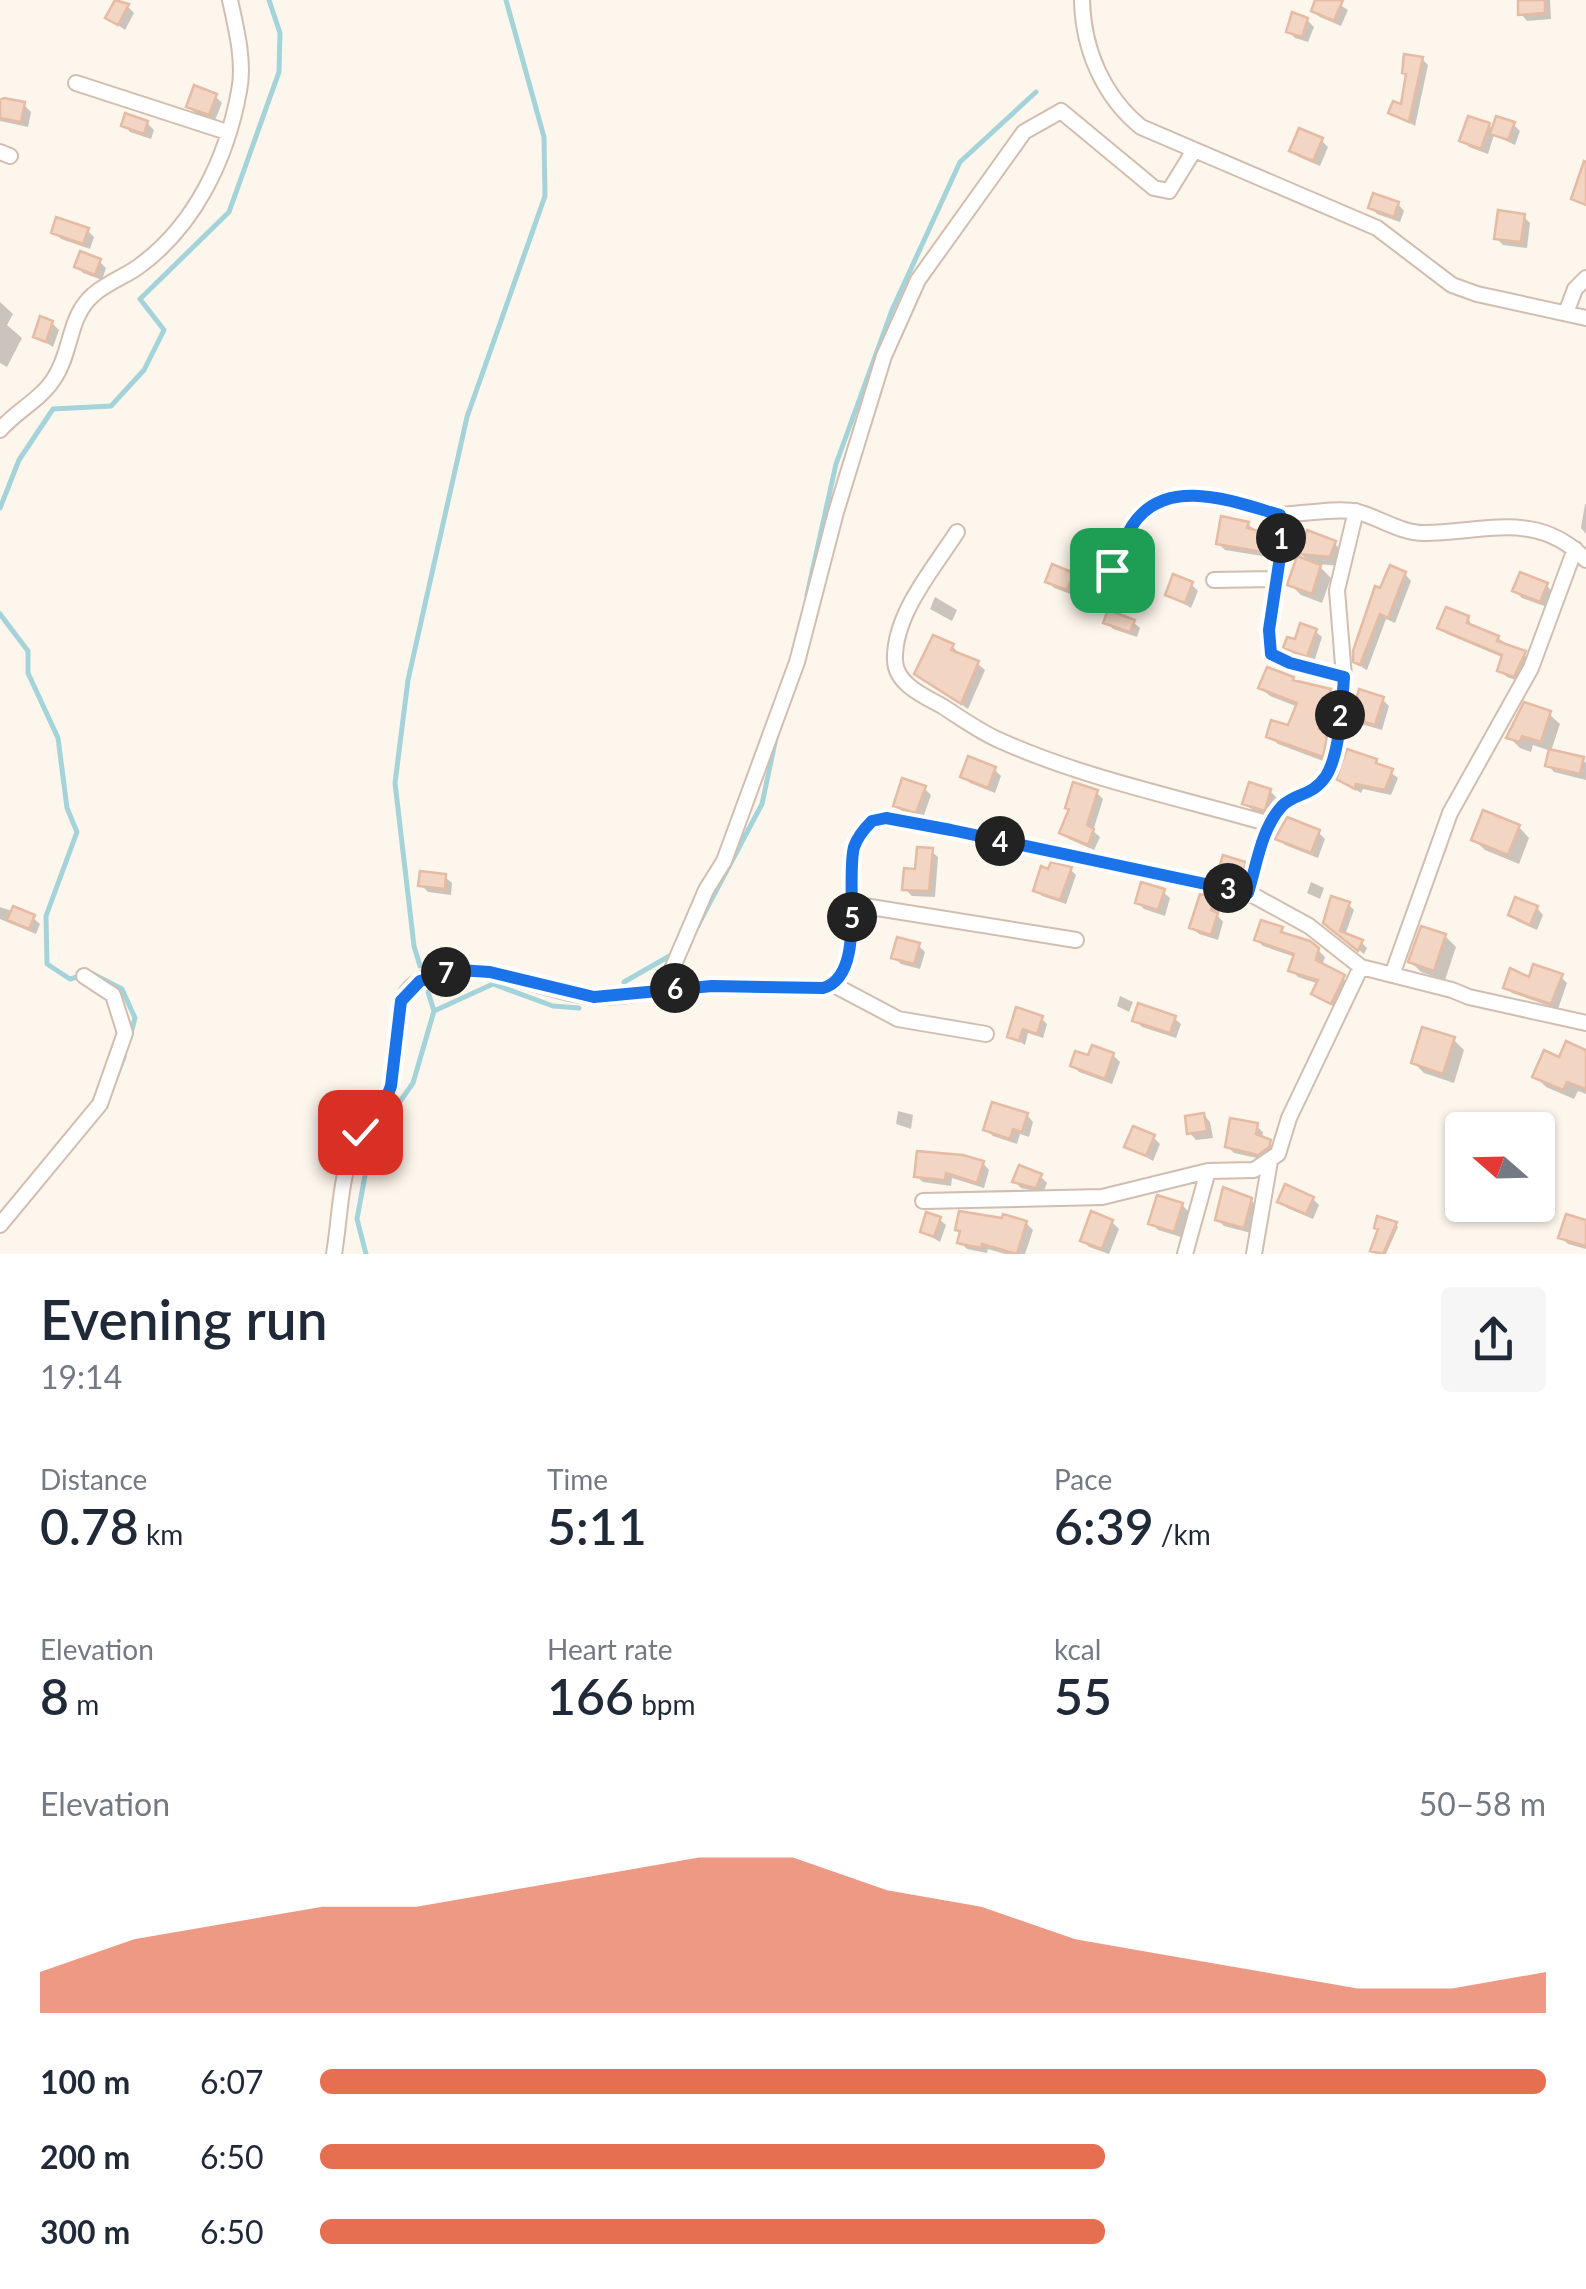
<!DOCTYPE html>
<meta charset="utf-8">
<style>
body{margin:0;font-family:Lato,sans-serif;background:#f6f6f7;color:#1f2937;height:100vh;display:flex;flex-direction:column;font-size:38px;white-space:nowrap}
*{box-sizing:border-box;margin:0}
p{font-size:32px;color:#747a83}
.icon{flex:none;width:55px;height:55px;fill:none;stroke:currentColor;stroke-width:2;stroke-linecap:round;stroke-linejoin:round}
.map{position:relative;height:1254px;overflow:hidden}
.sheet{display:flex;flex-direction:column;background:#fff;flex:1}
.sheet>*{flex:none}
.needle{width:65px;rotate:290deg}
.controls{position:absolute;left:1445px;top:1112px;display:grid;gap:20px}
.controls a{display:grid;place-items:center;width:110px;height:110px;border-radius:10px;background:#fff;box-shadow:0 2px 8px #0004;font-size:50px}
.pin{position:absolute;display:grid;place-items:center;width:85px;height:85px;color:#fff;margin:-42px;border-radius:20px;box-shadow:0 5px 15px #0006}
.km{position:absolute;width:50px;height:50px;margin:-25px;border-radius:50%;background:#222;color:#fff;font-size:28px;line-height:50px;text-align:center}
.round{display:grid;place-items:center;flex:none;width:105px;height:105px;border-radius:10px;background:#f6f6f7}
.head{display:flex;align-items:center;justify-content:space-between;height:170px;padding:0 40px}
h1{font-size:55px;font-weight:600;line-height:75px}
.figures{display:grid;grid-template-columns:repeat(3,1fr);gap:15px;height:170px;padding:10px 40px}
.figures div{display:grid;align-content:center}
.figures b{font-size:50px;font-weight:600}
.figures small{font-size:28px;font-weight:400}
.figures p{font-size:28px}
.chart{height:280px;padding:20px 40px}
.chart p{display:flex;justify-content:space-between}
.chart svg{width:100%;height:180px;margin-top:10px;fill:#e76f51;opacity:.7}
ul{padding:0 40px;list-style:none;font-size:32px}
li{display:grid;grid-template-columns:160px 120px 1fr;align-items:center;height:75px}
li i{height:25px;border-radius:12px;background:#e76f51}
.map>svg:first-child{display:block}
</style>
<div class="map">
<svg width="1586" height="1254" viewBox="0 0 1586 1254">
<rect width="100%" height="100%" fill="#fdf6ec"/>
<path fill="#0003" d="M1318 0H1333L1348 10 1341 26 1320 17 1313 11Z
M1520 0H1550L1551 19 1527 21 1521 14Z
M127 6 134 13 125 30 108 18Z
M1307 20 1314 27 1308 42 1295 38 1289 32Z
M1422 59 1428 65 1415 126 1391 112 1403 107Z
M215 96 222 103 215 120 195 113 189 107Z
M0 101 24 105 31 112 28 127 0 121Z
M147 123 154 130 151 139 130 132 124 125Z
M1513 124 1520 131 1515 145 1494 135 1488 154 1469 147 1462 140 1489 125 1494 131Z
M1321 140 1328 147 1320 166 1299 157 1292 150Z
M1398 204 1404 211 1400 222 1377 214 1371 207Z
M1523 216 1530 223 1527 248 1503 245 1496 238Z
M87 230 94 237 90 249 61 239 54 232Z
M99 261 106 268 102 280 83 273 77 266Z
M0 302 13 314 7 325 22 338 7 367 0 363Z
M52 323 59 330 53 347 35 336Z
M1585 504H1586V534L1581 528Z
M1247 524 1276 543 1275 558 1225 550 1218 543Z
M1334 543 1345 554 1341 566 1317 564 1331 578 1322 603 1301 595 1290 584 1311 564 1301 554Z
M1405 574 1411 581 1395 623 1386 619 1367 670 1363 668 1356 661 1381 591Z
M1072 575 1079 581 1073 595 1054 588 1047 581Z
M1191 584 1198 591 1191 608 1168 594Z
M1546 585 1553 592 1547 607 1522 598 1515 591Z
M935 597 957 610 952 621 930 609Z
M1468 618 1473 628 1498 638 1531 660 1521 682 1507 677 1500 670 1504 658 1447 634 1440 627Z
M1106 622H1133L1140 628 1137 637 1113 629Z
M1315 631 1322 637 1314 662 1293 654 1286 648Z
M952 646 959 653 958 656 978 664 985 670 968 709 917 674Z
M1293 679 1330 691 1338 700 1328 735 1336 742 1331 764 1278 744 1269 736 1289 728 1298 707 1270 696 1261 688Z
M1382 699 1389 706 1382 730 1361 724 1354 717Z
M1549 714 1560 724 1551 751 1533 745 1531 752 1520 748 1509 737Z
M1583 760 1586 763V780L1554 772 1548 765Z
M1376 761 1398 778 1391 795 1363 789 1361 793 1339 779Z
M995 770 1001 776 995 793 970 783 963 776Z
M924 788 931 795 923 818 903 812 896 806Z
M1270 791 1277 798 1271 816 1252 810 1245 803Z
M1096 792 1103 799 1093 831 1100 837 1094 850 1069 839 1062 833 1071 811Z
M1519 827 1529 838 1519 864 1485 850 1474 840Z
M1318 832 1325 839 1318 858 1285 845 1278 838Z
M931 851 938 857 935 897 912 896 905 889Z
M1245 864 1251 871 1248 884 1227 877 1221 871Z
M1071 870 1076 875 1066 904 1042 896 1036 890Z
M445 877 452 883 451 895 428 892 421 885Z
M1311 882 1324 888 1320 899 1307 893Z
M1163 892 1170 898 1165 916 1144 909 1138 903Z
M1214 899 1221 906 1218 916 1223 922 1218 940 1199 934 1192 927Z
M1348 904 1354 910 1345 935 1361 942 1367 948 1364 954 1331 928Z
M0 907 33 918 40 924 36 934 0 919Z
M1537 908 1543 915 1537 930 1517 921 1511 914Z
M1282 930 1288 936 1318 950 1325 957 1322 966 1351 984 1338 1009 1314 994 1319 984 1298 977 1291 970 1295 957 1263 946 1257 940Z
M1445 936 1456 947 1445 980 1421 972 1411 962Z
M918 945 925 952 920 969 901 964 894 957Z
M1561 977 1567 983 1558 1009 1512 993 1506 987Z
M1120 996 1133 1002 1129 1012 1117 1006Z
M1041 1018 1047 1024 1043 1038 1028 1033 1025 1045 1010 1036Z
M1174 1018 1181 1024 1176 1038 1142 1027 1135 1020Z
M1453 1039 1464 1050 1454 1083 1424 1073 1414 1063Z
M1586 1052V1094L1578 1091 1574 1099 1546 1087 1535 1076 1560 1060Z
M1113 1055 1120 1062 1112 1084 1079 1072 1073 1066 1090 1059Z
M898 1111 913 1115 911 1129 896 1124Z
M1027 1115 1033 1122 1029 1137 1020 1134 1017 1144 993 1136 986 1130Z
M1204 1115 1210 1122 1213 1138 1196 1140 1190 1133Z
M1256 1126 1263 1132 1262 1139 1277 1149 1266 1160 1234 1153 1227 1146Z
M1153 1137 1160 1144 1153 1161 1127 1146Z
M983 1163 989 1170 984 1188 952 1178 951 1186 923 1182 916 1176Z
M1040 1176 1047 1183 1043 1193 1021 1188 1015 1182Z
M1313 1199 1319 1205 1313 1219 1287 1208 1280 1202Z
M1251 1200 1258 1207 1251 1233 1224 1226 1218 1220Z
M1182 1205 1189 1212 1181 1237 1158 1230 1151 1223Z
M939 1219 946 1225 940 1242 922 1231Z
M1112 1222 1119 1229 1109 1254 1089 1247 1082 1240Z
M1586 1222V1249L1568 1244 1561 1237Z
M1026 1223 1033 1230 1025 1254H1005L988 1249 987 1253 967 1249 960 1242 962 1233 958 1229Z
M1396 1224 1398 1227 1386 1254 1376 1253 1373 1250Z"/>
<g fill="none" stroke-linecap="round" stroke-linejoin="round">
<path stroke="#a5d3da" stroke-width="5" d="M0 508 19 460 53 409 111 406 144 370 164 330 140 299 229 212 279 72 280 33 269 0
M807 595 836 464 892 310 960 162 1036 92
M0 614 28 651V673L58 738 67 808 77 832 46 916 47 964 70 979 91 973 122 989 135 1018 130 1037
M687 946 762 804 777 733
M420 966 414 946 395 783 408 680 467 417 545 196 544 137 506 0
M624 982 673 954
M434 1011 493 984 553 1006 579 1008
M110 1093 124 1057
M366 1254 357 1219 371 1143 413 1083 434 1011 428 992"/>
</g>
<path fill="#f3d5c3" stroke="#e6bba3" stroke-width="2.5" d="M115 0 129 4 118 25 105 18Z
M1315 0H1343L1334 21 1311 11Z
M1518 0H1545V13L1518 15Z
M1292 12 1308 18 1302 37 1286 32Z
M1404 54 1423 57 1409 122 1388 113 1393 101 1401 104 1406 74 1402 73Z
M194 85 217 94 209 115 186 107Z
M4 98 25 102 21 122 0 118V100Z
M125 113 148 121 144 134 121 126Z
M1468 116 1490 123 1481 149 1459 141Z
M1496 116 1515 122 1508 140 1490 134Z
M1299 128 1323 138 1313 161 1289 151Z
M1584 161 1586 162V205L1571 199Z
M1373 193 1399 202 1394 217 1368 208Z
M1498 210 1525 214 1521 242 1494 239Z
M56 217 89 228 83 244 51 233Z
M80 251 101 259 95 275 74 267Z
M40 316 53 321 46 342 33 337Z
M1221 516 1249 522 1247 528 1270 534 1269 553 1216 544Z
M1307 530 1336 541 1330 557 1298 554Z
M1297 556 1321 565 1312 594 1287 585Z
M1052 564 1074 573 1067 590 1045 582Z
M1390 565 1406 572 1388 618 1380 614 1360 665 1353 662V651L1375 586 1380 588Z
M1520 572 1548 583 1540 602 1512 591Z
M1173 574 1193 582 1185 603 1165 595Z
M1446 607 1469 616 1467 623 1499 636 1497 641 1526 651 1514 677 1497 671 1502 655 1437 628Z
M1108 610 1135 620 1130 632 1103 623Z
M1300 623 1317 629 1307 657 1283 648 1287 637 1295 639Z
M933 635 954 644 951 650 979 661 961 704 914 674Z
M1267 667 1294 677 1293 680 1331 689 1319 729 1328 731 1323 757 1266 737 1271 720 1288 725 1297 703 1258 688Z
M1359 689 1384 697 1375 725 1351 718Z
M1524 702 1551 711 1541 742 1522 736 1520 742 1506 738Z
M1347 749 1377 759 1376 763 1393 769 1385 790 1356 784 1355 789 1336 779Z
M1549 749 1584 757 1580 774 1545 766Z
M968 756 996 767 988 788 960 777Z
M902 778 926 786 916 813 893 806Z
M1073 782 1098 790 1087 825 1094 829 1088 845 1059 833 1069 809 1065 808Z
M1249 782 1271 789 1265 811 1242 804Z
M1483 810 1520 825 1508 855 1471 840Z
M1287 817 1320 830 1311 853 1275 839Z
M917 847 933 848 929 891 902 890 904 868 915 869Z
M1223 855 1246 862 1242 879 1218 871Z
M1051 862 1072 867 1060 900 1033 891 1041 866 1048 869Z
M420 871 446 874 445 889 418 886Z
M1141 882 1165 889 1158 910 1135 903Z
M1200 894 1215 897 1211 910 1218 913 1211 935 1189 928Z
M1331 896 1350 902 1340 931 1363 940 1358 951 1323 923Z
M1515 897 1538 906 1530 925 1508 915Z
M13 906 35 915 29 929 7 920Z
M1261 920 1283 927 1281 932 1310 941 1319 948 1316 960 1345 975 1331 1004 1311 994 1318 980 1288 971 1294 954 1254 940Z
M1421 926 1446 934 1434 971 1408 962Z
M897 937 920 943 914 964 891 958Z
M1533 964 1563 974 1551 1004 1503 988 1510 968 1529 977Z
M1138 1003 1176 1016 1170 1033 1132 1021Z
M1016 1007 1043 1016 1037 1034 1023 1029 1019 1041 1007 1037Z
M1422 1027 1455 1037 1443 1074 1411 1063Z
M1566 1041 1586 1050V1089L1567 1082 1563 1090 1532 1077 1544 1050 1559 1057Z
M1092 1045 1114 1053 1105 1079 1070 1066 1075 1051 1088 1055Z
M992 1102 1028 1113 1022 1132 1013 1129 1010 1139 983 1130Z
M1204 1113 1207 1131 1187 1134 1185 1116Z
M1230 1118 1258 1123 1256 1134 1271 1140 1269 1147 1258 1155 1225 1147Z
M1133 1126 1155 1135 1146 1156 1124 1147Z
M917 1151 963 1155 984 1161 977 1183 946 1173 945 1180 914 1177Z
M1019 1165 1042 1174 1036 1188 1012 1182Z
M1285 1184 1314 1197 1306 1214 1277 1202Z
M1223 1187 1252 1198 1244 1228 1215 1220Z
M1157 1195 1183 1203 1174 1232 1148 1224Z
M959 1211 1002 1218 1003 1214 1027 1221 1017 1254 982 1244 981 1248 957 1243 960 1231 955 1230Z
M1091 1211 1113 1220 1102 1249 1080 1241Z
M926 1212 941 1217 934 1237 920 1232Z
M1566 1214 1586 1220V1246L1558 1238Z
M1377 1216 1397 1222 1383 1254 1370 1251 1378 1229 1374 1228Z"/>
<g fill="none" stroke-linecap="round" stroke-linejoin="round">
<g stroke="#d1beb0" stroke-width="18">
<path id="street" d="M1082 0C1083 49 1103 96 1141 127L1377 228 1452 285 1477 294 1586 318
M76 83 227 132
M0 152 10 156
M1566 313 1575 289 1586 278
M0 430C16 411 42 399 55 377 72 351 68 317 93 295 106 283 124 277 138 267 195 226 227 158 239 91 245 63 236 27 230 0
M1280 515C1301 514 1339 507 1358 512 1380 518 1401 533 1424 533 1484 533 1537 509 1586 560
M957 532C934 568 893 615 895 661 896 684 924 696 942 706 961 718 980 732 1001 741 1086 779 1181 798 1270 824
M1112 570C1119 556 1124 539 1133 526 1165 474 1235 502 1280 515L1281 550 1269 631 1271 654 1289 663 1344 677C1342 704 1340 754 1326 776 1312 797 1296 792 1282 806 1262 829 1257 864 1249 893
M1214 580 1275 579
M1344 677 1337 590 1356 511
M852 904 1076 940
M1392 975 1450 813 1531 668 1575 549
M834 985 898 1019 986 1034
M663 990 706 890 724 861 797 662 836 512 884 356 918 280 1024 132 1061 111 1154 188 1169 191 1193 152
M923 1201 1102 1197 1208 1171
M0 1225 100 1104 125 1033 113 995 84 976
M334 1254C341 1213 339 1173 359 1135 368 1117 386 1105 391 1084 398 1059 393 1004 410 988 454 946 536 990 586 996 618 1000 654 990 686 987 731 984 777 987 823 988 867 976 846 883 854 848 857 838 865 828 872 821L886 819 951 830 1249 893 1309 926 1361 967 1452 990 1469 997 1586 1023
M1185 1254 1208 1171 1254 1170 1278 1154 1289 1118 1361 967
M1254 1254 1270 1161"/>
</g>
<use href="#street" stroke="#fff" stroke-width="14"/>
</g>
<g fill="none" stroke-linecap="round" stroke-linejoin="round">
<g stroke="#fff" stroke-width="20">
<path id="route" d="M360 1132 386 1099 391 1086 401 1001 420 981 458 970 490 972 594 997 712 986 823 988C867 976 845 882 854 847 857 838 865 828 872 821L886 818 951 830 1248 893C1257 864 1261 829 1282 806 1296 792 1312 797 1326 776 1340 754 1342 704 1344 677L1290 663 1271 654 1269 630 1281 550 1280 515C1235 502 1165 474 1132 526 1124 539 1119 556 1112 570"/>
</g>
<use href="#route" stroke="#1a73e8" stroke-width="12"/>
</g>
</svg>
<div class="controls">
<a><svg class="needle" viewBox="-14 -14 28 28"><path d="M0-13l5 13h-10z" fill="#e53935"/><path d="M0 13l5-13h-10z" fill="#747a83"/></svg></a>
</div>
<div class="pin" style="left:1112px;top:570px;background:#1e9e55"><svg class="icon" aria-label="arrive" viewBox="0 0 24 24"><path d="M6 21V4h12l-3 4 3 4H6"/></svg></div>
<div class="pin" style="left:360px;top:1132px;background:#d93025"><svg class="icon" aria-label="check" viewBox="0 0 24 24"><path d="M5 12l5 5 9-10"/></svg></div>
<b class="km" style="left:1281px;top:538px">1</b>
<b class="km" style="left:1340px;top:715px">2</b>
<b class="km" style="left:1228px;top:888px">3</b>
<b class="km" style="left:1000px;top:841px">4</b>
<b class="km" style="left:852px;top:917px">5</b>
<b class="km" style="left:675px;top:988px">6</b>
<b class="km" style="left:446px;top:972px">7</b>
</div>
<section class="sheet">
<div class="head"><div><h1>Evening run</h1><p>19:14</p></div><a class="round"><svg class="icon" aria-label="share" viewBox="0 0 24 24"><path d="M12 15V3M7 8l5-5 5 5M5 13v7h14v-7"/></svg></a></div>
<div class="figures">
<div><p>Distance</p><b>0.78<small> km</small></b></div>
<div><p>Time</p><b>5:11</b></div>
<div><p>Pace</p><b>6:39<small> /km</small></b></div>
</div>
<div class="figures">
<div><p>Elevation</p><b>8<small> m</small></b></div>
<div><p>Heart rate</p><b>166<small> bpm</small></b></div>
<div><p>kcal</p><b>55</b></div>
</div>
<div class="chart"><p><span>Elevation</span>50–58 m</p>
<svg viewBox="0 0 160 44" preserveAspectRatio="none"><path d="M0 44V34L10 26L20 22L30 18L40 18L50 14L60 10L70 6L80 6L90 14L100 18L110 26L120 30L130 34L140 38L150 38L160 34V44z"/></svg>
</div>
<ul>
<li><b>100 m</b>6:07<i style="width:100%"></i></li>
<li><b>200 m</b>6:50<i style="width:64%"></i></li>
<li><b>300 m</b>6:50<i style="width:64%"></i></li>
</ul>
</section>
